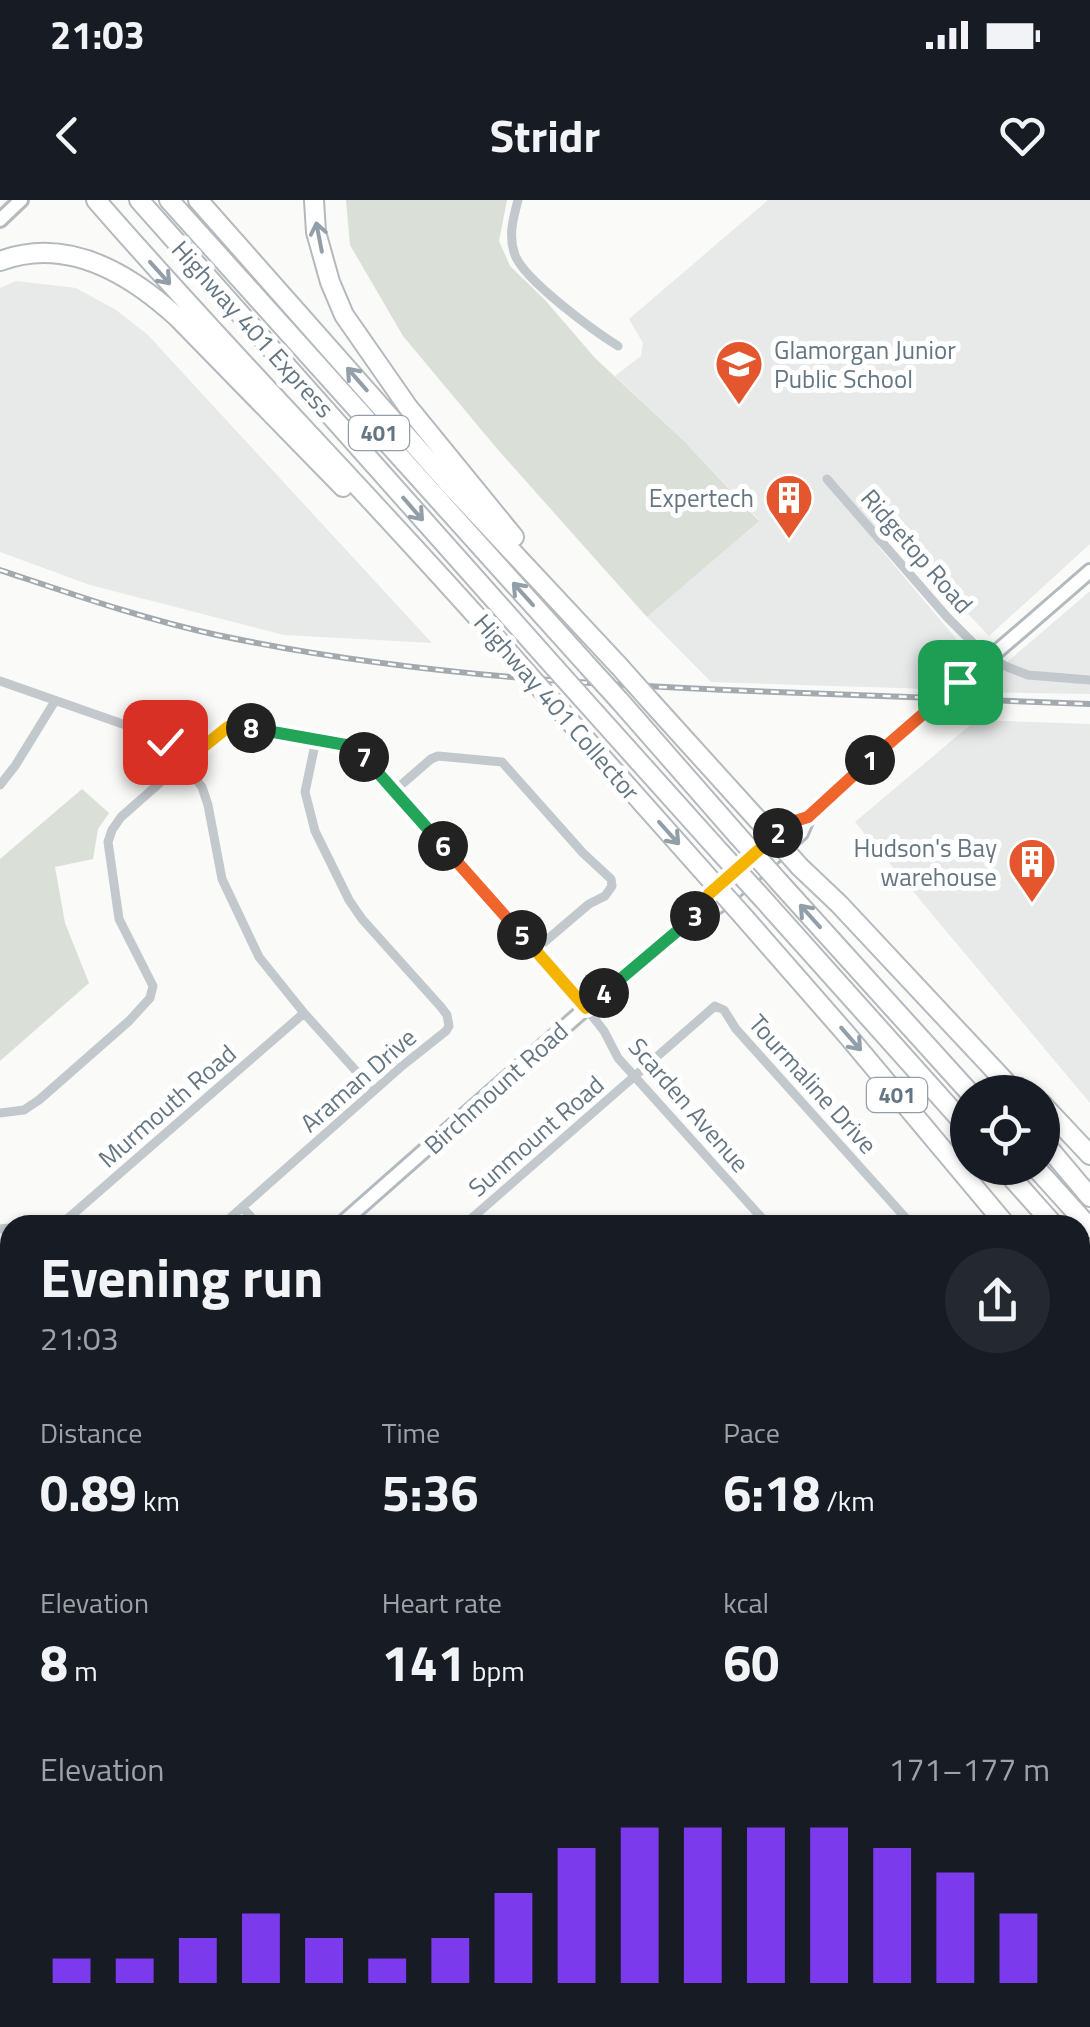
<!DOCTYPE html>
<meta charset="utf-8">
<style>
body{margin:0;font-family:"Titillium Web",sans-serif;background:#242831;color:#f1f3f6;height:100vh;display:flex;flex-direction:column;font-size:38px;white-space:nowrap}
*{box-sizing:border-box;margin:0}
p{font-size:32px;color:#9ea1a6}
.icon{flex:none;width:55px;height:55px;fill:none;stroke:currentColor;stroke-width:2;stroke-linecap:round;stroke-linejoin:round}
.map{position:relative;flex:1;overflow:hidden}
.details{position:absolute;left:0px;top:1015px;width:1090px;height:812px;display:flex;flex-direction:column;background:#171b24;border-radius:30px 30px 0 0;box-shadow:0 2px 8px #0004}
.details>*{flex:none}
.buttons{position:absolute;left:950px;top:875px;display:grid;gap:20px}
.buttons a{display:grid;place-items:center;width:110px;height:110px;border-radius:50%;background:#171b24;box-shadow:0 2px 8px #0004;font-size:50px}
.pin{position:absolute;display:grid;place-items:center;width:85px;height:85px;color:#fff;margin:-42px;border-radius:20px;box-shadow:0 5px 15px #0006}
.km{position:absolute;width:50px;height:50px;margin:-25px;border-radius:50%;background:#222;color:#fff;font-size:28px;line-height:50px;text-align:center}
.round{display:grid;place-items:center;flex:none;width:105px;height:105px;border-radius:52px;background:#242831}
.overview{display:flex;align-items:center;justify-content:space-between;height:170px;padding:0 40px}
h1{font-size:55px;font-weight:700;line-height:75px}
.metrics{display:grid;grid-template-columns:repeat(3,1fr);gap:15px;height:170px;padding:10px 40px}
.metrics div{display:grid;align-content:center}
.metrics b{font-size:50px;font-weight:700}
.metrics small{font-size:28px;font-weight:400}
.metrics p{font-size:28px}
.chart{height:280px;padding:20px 40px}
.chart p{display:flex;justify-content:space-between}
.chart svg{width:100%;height:180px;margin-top:10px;stroke:#7c3aed;stroke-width:6}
.status{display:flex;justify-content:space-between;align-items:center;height:70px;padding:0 50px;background:#171b24;direction:ltr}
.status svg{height:28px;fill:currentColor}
header{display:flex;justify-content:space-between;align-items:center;height:130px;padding:0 40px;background:#171b24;font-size:45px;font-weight:700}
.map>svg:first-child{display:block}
</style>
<div class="status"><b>21:03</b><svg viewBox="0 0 49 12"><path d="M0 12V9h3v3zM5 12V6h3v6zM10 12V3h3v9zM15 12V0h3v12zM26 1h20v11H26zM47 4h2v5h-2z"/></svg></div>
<header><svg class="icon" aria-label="back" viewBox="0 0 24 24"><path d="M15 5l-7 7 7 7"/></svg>Stridr<svg class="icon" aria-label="heart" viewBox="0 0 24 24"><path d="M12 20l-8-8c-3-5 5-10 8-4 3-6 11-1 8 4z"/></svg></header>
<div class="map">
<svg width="1090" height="1827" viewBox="0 0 1090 1827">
<rect width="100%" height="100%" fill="#fafaf8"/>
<path fill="#e8e9e9" d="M768 0H1090V344L989 436 893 335 878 346 969 454 930 489 711 482 647 417 759 320 684 241 615 176 641 156 643 143 629 119Z
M16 81 76 88 116 110 147 134 432 443 284 435 90 385 0 352V88Z
M1090 391V494L972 492Z
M976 520 1090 524V903L855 622Z
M10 1335V1557L0 1547V1344Z
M10 1711V1818H27L36 1827H0V1720Z"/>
<path fill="#dadfd7" d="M346 0H507L499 41 510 66 545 100 595 158 684 241 759 321 647 417 499 251 403 136 350 45Z
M82 589 109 613 98 629 93 659 55 667 65 723 89 783 0 861V659Z"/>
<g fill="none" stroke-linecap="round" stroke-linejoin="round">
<g stroke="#b3babf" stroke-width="18">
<path id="secondary" d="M0 20 21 0
M1022 430 1090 371
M698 713 709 694 791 622 808 617
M340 1025 586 808 698 713 718 706 801 633 808 617 899 535
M0 1322 10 1313
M0 1580 10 1592
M1080 1692 1090 1683
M214 1818 223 1827
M926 1827 937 1818"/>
</g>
<g stroke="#b4b9bd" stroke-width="22">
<path id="highway" d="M96 0C233 158 381 306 518 463
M139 0 547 459
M169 0 588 466
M198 0 450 285 619 466
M314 0 316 32 330 82 344 115 408 207 514 337
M0 61C66 36 129 73 177 117L343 287
M581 497 720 652
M619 500 738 636
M652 503 757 619
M558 508 701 669
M800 667 839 704 1015 892
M780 683 969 892
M763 699 968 928
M743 716 847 835 1006 1025
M1042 904 1090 955
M1042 940 1090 997
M1003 968 1054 1025
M1036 968 1090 1028
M1080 1054 1090 1065
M1080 1106 1090 1116"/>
</g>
<path stroke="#c3c8cc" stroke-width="9" d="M518 0C513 19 508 36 515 55 524 80 594 131 618 146
M827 279 947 417 980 450 1005 466 1028 475 1090 480
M0 481 137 529 159 538 170 547 202 587 208 605 222 679 259 757 304 813 374 891
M0 585 15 566 55 501
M394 591 431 559 438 556 502 562 583 653 611 679 612 686 605 696 589 704 535 750
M0 913 24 910 39 900 129 821 150 798 153 786 119 719 108 642 112 630 121 617 212 537 227 527 240 526 346 545 361 553 586 808 604 831 618 858 768 1025
M242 1007 258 1025
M53 1025 65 1021 304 813
M222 1025 402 866 446 831 449 826 447 815 441 807 362 719 349 700 315 631 305 592 316 540
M464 1025 715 806 724 810 736 829 912 1025
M0 1029 10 1028
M0 1132 10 1146
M1080 1248 1090 1258
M1080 1408 1090 1419
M1080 1581 1090 1572
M1080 1596 1090 1608
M1080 1787 1090 1779
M744 1818 752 1827
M403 1827 414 1818
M1035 1827 1046 1818"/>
<use href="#secondary" stroke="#fff" stroke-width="12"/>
<use href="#highway" stroke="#fff" stroke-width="18"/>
<g stroke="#a2aab0" stroke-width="6">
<path id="rail" d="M0 370C72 394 143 419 217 435 409 476 607 486 803 493 899 496 994 501 1090 504"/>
</g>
<use href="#rail" stroke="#fff" stroke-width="2.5" stroke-dasharray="8" stroke-linecap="butt"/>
<g stroke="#b3babf" stroke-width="18" stroke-linecap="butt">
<path id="secondary-bridge" d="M899 535 1022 430"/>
</g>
<g stroke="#b4b9bd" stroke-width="22" stroke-linecap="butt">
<path id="highway-bridge" d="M547 459 581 497
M518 463 558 508
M588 466 619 500
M619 466 652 503
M757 619 800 667
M738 636 780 683
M720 652 763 699
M701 669 743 716"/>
</g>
<use href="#secondary-bridge" stroke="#fff" stroke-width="12"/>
<use href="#highway-bridge" stroke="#fff" stroke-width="18"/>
</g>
<defs><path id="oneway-shaft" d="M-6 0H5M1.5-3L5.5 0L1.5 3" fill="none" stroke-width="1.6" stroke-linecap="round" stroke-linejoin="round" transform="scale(2.5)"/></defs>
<g stroke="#939fa8">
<use href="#oneway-shaft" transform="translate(319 37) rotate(-101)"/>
<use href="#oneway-shaft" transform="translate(160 73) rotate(48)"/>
<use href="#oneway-shaft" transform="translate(357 179) rotate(-131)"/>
<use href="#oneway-shaft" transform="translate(413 309) rotate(49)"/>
<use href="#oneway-shaft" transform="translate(523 394) rotate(-132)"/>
<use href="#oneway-shaft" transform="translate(669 633) rotate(48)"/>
<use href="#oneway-shaft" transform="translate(810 716) rotate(-132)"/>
<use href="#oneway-shaft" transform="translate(851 839) rotate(49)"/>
</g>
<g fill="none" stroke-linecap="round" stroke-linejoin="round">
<g stroke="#fff" stroke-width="20">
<path id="split-1" d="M870 560 960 482"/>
</g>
<g stroke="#fff" stroke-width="20">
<path id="split-2" d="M778 633 792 622 808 617 870 560"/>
</g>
<g stroke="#fff" stroke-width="20">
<path id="split-3" d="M695 716 709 694 778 633"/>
</g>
<g stroke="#fff" stroke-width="20">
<path id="split-4" d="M604 793 695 716"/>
</g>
<g stroke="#fff" stroke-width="20">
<path id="split-5" d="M522 735 586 808 604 793"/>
</g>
<g stroke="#fff" stroke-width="20">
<path id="split-6" d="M443 646 522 735"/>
</g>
<g stroke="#fff" stroke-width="20">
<path id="split-7" d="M364 557 443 646"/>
</g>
<g stroke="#fff" stroke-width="20">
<path id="split-8" d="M251 528 346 545 357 550 364 557"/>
</g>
<g stroke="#fff" stroke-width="20">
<path id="split-9" d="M165 542 183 563 228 527 234 526 251 528"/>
</g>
<use href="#split-1" stroke="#f0652b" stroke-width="12"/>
<use href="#split-2" stroke="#f0652b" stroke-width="12"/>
<use href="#split-3" stroke="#f5b400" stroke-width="12"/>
<use href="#split-4" stroke="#22a559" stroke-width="12"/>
<use href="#split-5" stroke="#f5b400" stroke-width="12"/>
<use href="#split-6" stroke="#f0652b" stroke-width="12"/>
<use href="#split-7" stroke="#22a559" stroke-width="12"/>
<use href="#split-8" stroke="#22a559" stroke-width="12"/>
<use href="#split-9" stroke="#f5b400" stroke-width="12"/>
</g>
<defs>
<g id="school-pin" transform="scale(2.5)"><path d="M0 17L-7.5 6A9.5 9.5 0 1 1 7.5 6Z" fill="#e4572e" stroke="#fff"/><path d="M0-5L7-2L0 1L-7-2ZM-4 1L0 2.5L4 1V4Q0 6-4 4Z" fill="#fff"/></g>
<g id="building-pin" transform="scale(2.5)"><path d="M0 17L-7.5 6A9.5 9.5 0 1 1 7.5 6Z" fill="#e4572e" stroke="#fff"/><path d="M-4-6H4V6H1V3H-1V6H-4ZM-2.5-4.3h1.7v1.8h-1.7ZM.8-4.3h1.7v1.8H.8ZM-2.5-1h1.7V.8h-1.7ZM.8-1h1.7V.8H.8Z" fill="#fff"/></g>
</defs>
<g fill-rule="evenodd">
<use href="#school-pin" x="739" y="164"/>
<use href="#building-pin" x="789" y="298"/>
<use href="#building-pin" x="1032" y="662"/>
</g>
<g text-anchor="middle" stroke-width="10" stroke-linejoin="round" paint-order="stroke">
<g fill="#fff" stroke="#939fa8" stroke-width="2.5">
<rect x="349" y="216" width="60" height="34" rx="8"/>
<rect x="867" y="878" width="60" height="34" rx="8"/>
</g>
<g font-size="22" font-weight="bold" fill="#657683">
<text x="379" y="241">401</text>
<text x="897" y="903">401</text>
</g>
<g font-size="25" fill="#657683" stroke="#fff">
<text transform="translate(253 129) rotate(48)" y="9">Highway 401 Express</text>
<text transform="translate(917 351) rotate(49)" y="9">Ridgetop Road</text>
<text transform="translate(557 507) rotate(49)" y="9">Highway 401 Collector</text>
<text transform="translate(358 880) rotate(-41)" y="9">Araman Drive</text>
<text transform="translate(813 884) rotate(48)" y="9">Tourmaline Drive</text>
<text transform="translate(496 888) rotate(-42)" y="9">Birchmount Road</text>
<text transform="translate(689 905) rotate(49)" y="9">Scarden Avenue</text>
<text transform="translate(167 906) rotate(-41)" y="9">Murmouth Road</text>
<text transform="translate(536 936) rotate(-41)" y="9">Sunmount Road</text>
</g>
<g font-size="25" fill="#657683" stroke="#fff" text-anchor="end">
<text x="774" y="159" text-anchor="start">Glamorgan Junior<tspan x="774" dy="29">Public School</tspan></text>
<text x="754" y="307">Expertech</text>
<text x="997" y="657">Hudson's Bay<tspan x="997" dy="29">warehouse</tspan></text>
</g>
</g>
</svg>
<div class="buttons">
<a><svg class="icon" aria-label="locate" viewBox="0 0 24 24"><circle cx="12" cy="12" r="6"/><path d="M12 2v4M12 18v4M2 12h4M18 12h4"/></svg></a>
</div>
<div class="pin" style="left:960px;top:482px;background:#1e9e55"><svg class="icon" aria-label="arrive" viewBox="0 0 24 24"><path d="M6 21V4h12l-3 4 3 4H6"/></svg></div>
<div class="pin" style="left:165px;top:542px;background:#d93025"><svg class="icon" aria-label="check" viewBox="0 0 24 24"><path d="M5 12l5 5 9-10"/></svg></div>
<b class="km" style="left:870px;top:560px">1</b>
<b class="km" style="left:778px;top:633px">2</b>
<b class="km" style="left:695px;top:716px">3</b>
<b class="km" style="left:604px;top:793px">4</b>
<b class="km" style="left:522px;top:735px">5</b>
<b class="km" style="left:443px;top:646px">6</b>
<b class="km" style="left:364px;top:557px">7</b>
<b class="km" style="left:251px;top:528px">8</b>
<section class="details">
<div class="overview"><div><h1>Evening run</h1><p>21:03</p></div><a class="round"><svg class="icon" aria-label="share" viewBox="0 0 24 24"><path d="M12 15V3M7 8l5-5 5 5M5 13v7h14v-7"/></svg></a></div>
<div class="metrics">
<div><p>Distance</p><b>0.89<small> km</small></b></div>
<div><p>Time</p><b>5:36</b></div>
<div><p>Pace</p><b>6:18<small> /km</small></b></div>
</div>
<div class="metrics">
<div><p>Elevation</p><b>8<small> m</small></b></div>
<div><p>Heart rate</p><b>141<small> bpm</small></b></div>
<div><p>kcal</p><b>60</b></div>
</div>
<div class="chart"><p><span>Elevation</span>171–177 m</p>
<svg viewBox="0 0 160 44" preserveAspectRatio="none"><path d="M5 44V38M15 44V38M25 44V33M35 44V27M45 44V33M55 44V38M65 44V33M75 44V22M85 44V11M95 44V6M105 44V6M115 44V6M125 44V6M135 44V11M145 44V17M155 44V27"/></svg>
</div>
</section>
</div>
